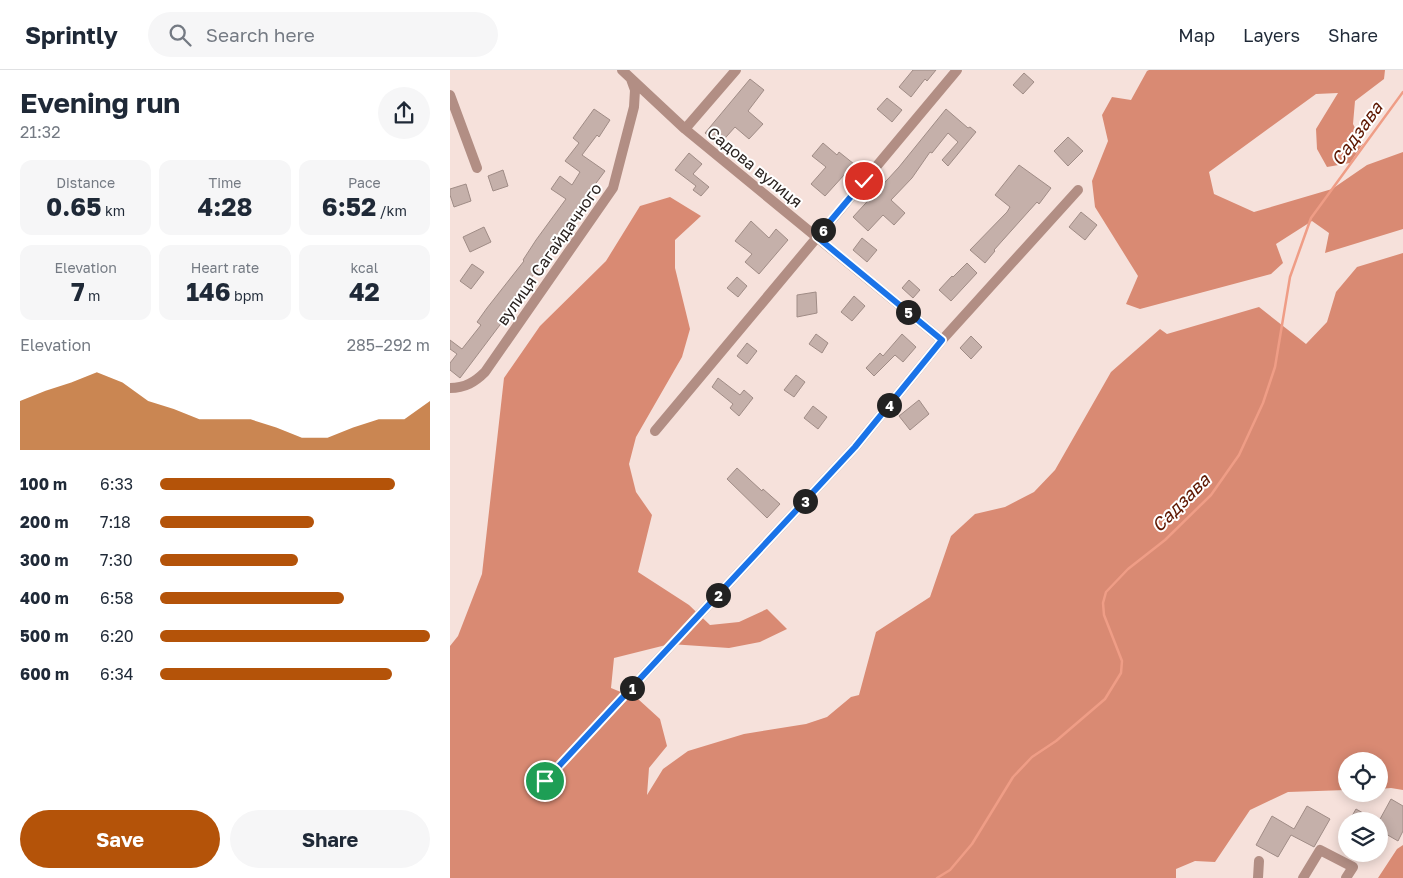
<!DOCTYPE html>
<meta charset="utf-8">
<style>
body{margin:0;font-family:"Golos Text",sans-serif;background:#f6f6f7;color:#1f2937;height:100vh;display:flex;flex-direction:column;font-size:19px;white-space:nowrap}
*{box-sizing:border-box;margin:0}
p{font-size:16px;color:#747a83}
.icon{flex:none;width:28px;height:28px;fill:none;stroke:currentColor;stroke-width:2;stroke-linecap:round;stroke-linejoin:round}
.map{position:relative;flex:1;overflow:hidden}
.drawer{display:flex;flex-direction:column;background:#fff;width:450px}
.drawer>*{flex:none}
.controls{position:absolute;left:888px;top:682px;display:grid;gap:10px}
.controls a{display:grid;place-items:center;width:50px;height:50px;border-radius:50%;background:#fff;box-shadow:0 2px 12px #0003;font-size:25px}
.pin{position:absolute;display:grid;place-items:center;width:42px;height:42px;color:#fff;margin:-21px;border:2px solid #fff;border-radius:50%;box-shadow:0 1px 5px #0007}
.km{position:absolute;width:25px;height:25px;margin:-12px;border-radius:50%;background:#222;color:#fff;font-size:14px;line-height:25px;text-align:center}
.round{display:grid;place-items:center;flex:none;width:52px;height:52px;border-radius:26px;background:#f6f6f7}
.head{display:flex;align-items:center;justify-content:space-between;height:85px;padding:0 20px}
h1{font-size:28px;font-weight:700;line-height:38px}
.metrics{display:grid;grid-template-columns:repeat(3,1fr);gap:8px;height:85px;padding:5px 20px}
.metrics div{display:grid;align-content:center;border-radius:12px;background:#f6f6f7;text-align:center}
.metrics b{font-size:25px;font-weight:700}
.metrics small{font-size:14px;font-weight:400}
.metrics p{font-size:14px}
.chart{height:140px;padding:10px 20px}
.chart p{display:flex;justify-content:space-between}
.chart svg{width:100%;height:90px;margin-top:5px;fill:#b45309;opacity:.7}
.primary-button{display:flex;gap:10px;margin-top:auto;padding:10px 20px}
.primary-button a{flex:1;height:58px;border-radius:30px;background:#b45309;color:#fff;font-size:20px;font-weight:700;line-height:58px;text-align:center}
.primary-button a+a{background:#f6f6f7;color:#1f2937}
ul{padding:0 20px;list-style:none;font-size:16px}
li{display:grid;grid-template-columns:80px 60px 1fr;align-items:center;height:38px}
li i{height:12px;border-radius:6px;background:#b45309}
header{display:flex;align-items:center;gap:30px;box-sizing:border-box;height:70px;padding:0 25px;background:#fff;border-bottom:1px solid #e0e1e3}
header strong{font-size:24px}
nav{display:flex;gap:28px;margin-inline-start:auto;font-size:18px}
.search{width:350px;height:45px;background:#f6f6f7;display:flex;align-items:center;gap:12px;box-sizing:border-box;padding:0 18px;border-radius:28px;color:#747a83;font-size:19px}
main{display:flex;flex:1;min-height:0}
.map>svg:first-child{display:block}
</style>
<header>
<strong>Sprintly</strong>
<div class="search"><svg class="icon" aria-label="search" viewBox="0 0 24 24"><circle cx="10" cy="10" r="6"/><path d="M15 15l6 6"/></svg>Search here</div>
<nav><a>Map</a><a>Layers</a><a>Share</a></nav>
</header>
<main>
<section class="drawer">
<div class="head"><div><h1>Evening run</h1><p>21:32</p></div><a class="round"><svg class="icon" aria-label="share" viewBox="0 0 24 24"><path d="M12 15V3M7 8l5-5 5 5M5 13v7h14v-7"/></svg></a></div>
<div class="metrics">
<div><p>Distance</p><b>0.65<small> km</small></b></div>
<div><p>Time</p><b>4:28</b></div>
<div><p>Pace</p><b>6:52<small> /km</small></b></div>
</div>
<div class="metrics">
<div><p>Elevation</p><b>7<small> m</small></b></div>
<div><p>Heart rate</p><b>146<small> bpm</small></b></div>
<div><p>kcal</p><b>42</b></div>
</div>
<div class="chart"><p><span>Elevation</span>285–292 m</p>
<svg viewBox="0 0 160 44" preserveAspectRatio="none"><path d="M0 44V20L10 15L20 11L30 6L40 11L50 20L60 24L70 29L80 29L90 29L100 33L110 38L120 38L130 33L140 29L150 29L160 20V44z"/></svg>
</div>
<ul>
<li><b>100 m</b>6:33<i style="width:87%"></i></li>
<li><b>200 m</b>7:18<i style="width:57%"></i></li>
<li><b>300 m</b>7:30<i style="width:51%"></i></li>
<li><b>400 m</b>6:58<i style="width:68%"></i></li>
<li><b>500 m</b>6:20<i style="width:100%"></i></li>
<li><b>600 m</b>6:34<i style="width:86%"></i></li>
</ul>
<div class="primary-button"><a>Save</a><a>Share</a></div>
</section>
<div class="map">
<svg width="953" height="808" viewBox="0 0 953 808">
<rect width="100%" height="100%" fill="#f6e1db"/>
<path fill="#d98a73" d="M935 0 934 9 905 31 903 54 913 74 900 93 877 97 867 79 866 59 888 23 866 24 759 102 764 124 804 142 882 119 917 95 953 82V159L875 183 879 163 862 151 826 174 833 193 821 204 690 239 676 234 688 206 645 137 642 111 658 71 652 45 662 27 681 30 697 1 699 0Z
M220 127 251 146 225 170V198L240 259 232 287 186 367 179 394 186 422 202 445 188 502 239 535 260 555 289 552 317 539 337 559 310 572 279 578 220 574 164 588 161 618 188 629 210 649 217 676 199 698 197 725 213 699 238 681 294 664 356 654 377 647 401 627 409 625 426 562 480 527 501 466 525 444 555 437 584 422 605 400 661 302 710 259 717 264 809 237 856 274 877 252 886 222 907 197 953 183V720L941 718 929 719V691H896V720L838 722 800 740 765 792 745 791 726 799V808H0V576L8 566 32 504 54 308 90 256 156 191 190 136Z
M953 775V808H928L947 779Z"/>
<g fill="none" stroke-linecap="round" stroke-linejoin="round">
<path stroke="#ef9d86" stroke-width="2.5" d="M487 808 500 800 522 774 563 707 582 687 606 671 655 629 671 603 672 591 654 545 653 533 656 522 678 499 715 470 761 425 789 385 813 333 825 297 840 207 861 148 953 22"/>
</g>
<path fill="#c5b0aa" stroke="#a08c86" d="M463 0H486L477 11 475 9 461 27 449 17Z
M574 3 584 12 573 24 563 15Z
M300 9 314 20 298 41 313 54 299 69 285 57 269 75 255 63Z
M437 28 452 40 442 52 427 39Z
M144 39 160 50 149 67 147 65 132 85 155 101 138 124 140 125 111 166 112 167 65 229 68 231 10 308 0 300V293L7 284 0 279V270L12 279 31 255 27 252 37 238 74 191 73 190 86 170 116 129 101 119 110 106 122 115 130 102 115 91 129 73 123 68Z
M496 39 518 58 520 57 526 62 498 96 492 90 508 72 498 63 482 83 480 82 462 108 441 130 455 143 444 155 433 145 418 161 403 147 449 97Z
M618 67 633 81 618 96 604 81Z
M373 73 387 85 389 82 404 94 375 126 361 114 376 97 362 86Z
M239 83 252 94 243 104 259 117 251 126 243 120 246 116 225 100Z
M569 95 601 118 589 134 587 132 544 180 545 181 535 193 520 180 557 142 560 137 545 125Z
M53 100 58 116 43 121 38 106Z
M16 114 21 131 4 137 0 125V119Z
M631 142 647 155 635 170 619 157Z
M301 151 319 168 326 159 338 170 309 204 295 192 302 184 285 171Z
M34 157 41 172 20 182 13 167Z
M412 168 427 180 417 192 403 180Z
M517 193 527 203 501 231 489 220 502 206 503 207Z
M22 194 34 202 21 219 10 211Z
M287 207 297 216 288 227 277 218Z
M459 210 470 220 463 228 452 218Z
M366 222 367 243 347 247V225Z
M404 226 415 236 402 251 391 242Z
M366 264 378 273 372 283 359 274Z
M452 264 466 277 453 292 445 285 424 306 416 298 430 283 433 286Z
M521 266 532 277 521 289 510 278Z
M297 273 307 281 297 294 287 286Z
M346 305 355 312 344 327 334 320Z
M268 308 290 325 294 320 303 328 289 346 280 338 283 334 262 317Z
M469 330 479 344 460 360 449 346Z
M363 336 377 347 368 359 354 348Z
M287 398 312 421 313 419 330 434 317 448 277 409Z
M941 729 953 736V761L948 771 929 760V751Z
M857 736 880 749 864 777 841 765 828 787 806 775 822 746 844 759Z
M906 739 927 751H899Z"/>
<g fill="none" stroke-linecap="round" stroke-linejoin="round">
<path stroke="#b28e84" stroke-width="10" d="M172 0 235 59 492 270
M0 25 27 98
M235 59 286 0
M0 318C15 318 25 312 35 302L163 118 184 37 185 20 181 9
M205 361 507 0
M95 711 405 377 492 270 628 120
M808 808 809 791
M853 808 870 780 903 797 896 808"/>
</g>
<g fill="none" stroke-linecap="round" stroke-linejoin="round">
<g stroke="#fff" stroke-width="10">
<path id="route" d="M95 711 405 377 492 270 367 167 414 111"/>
</g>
<use href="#route" stroke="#1a73e8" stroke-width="6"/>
</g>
<g text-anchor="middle" stroke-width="4" stroke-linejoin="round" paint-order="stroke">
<g font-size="16" fill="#2a221f" stroke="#fff">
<text transform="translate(305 97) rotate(39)" y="6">Садова вулиця</text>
<text transform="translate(99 184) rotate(-55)" y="6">вулиця Сагайдачного</text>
</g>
<g font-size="18" font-style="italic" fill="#5e1701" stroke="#fff">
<text transform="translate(907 64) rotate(-54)" y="6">Садзава</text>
<text transform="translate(731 433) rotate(-45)" y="6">Садзава</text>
</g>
</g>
</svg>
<div class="controls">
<a><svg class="icon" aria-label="locate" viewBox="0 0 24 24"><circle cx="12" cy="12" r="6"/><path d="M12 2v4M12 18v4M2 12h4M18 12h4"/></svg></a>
<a><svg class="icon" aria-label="layers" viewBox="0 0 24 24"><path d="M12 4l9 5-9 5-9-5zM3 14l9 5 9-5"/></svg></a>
</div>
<div class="pin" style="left:95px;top:711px;background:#1e9e55"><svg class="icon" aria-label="arrive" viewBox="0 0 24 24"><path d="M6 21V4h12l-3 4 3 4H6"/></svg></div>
<div class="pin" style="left:414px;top:111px;background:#d93025"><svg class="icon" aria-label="check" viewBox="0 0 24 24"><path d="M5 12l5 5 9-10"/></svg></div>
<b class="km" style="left:182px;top:618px">1</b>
<b class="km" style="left:268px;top:525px">2</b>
<b class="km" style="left:355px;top:431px">3</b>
<b class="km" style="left:439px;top:335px">4</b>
<b class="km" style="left:458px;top:242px">5</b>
<b class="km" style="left:373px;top:160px">6</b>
</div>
</main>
